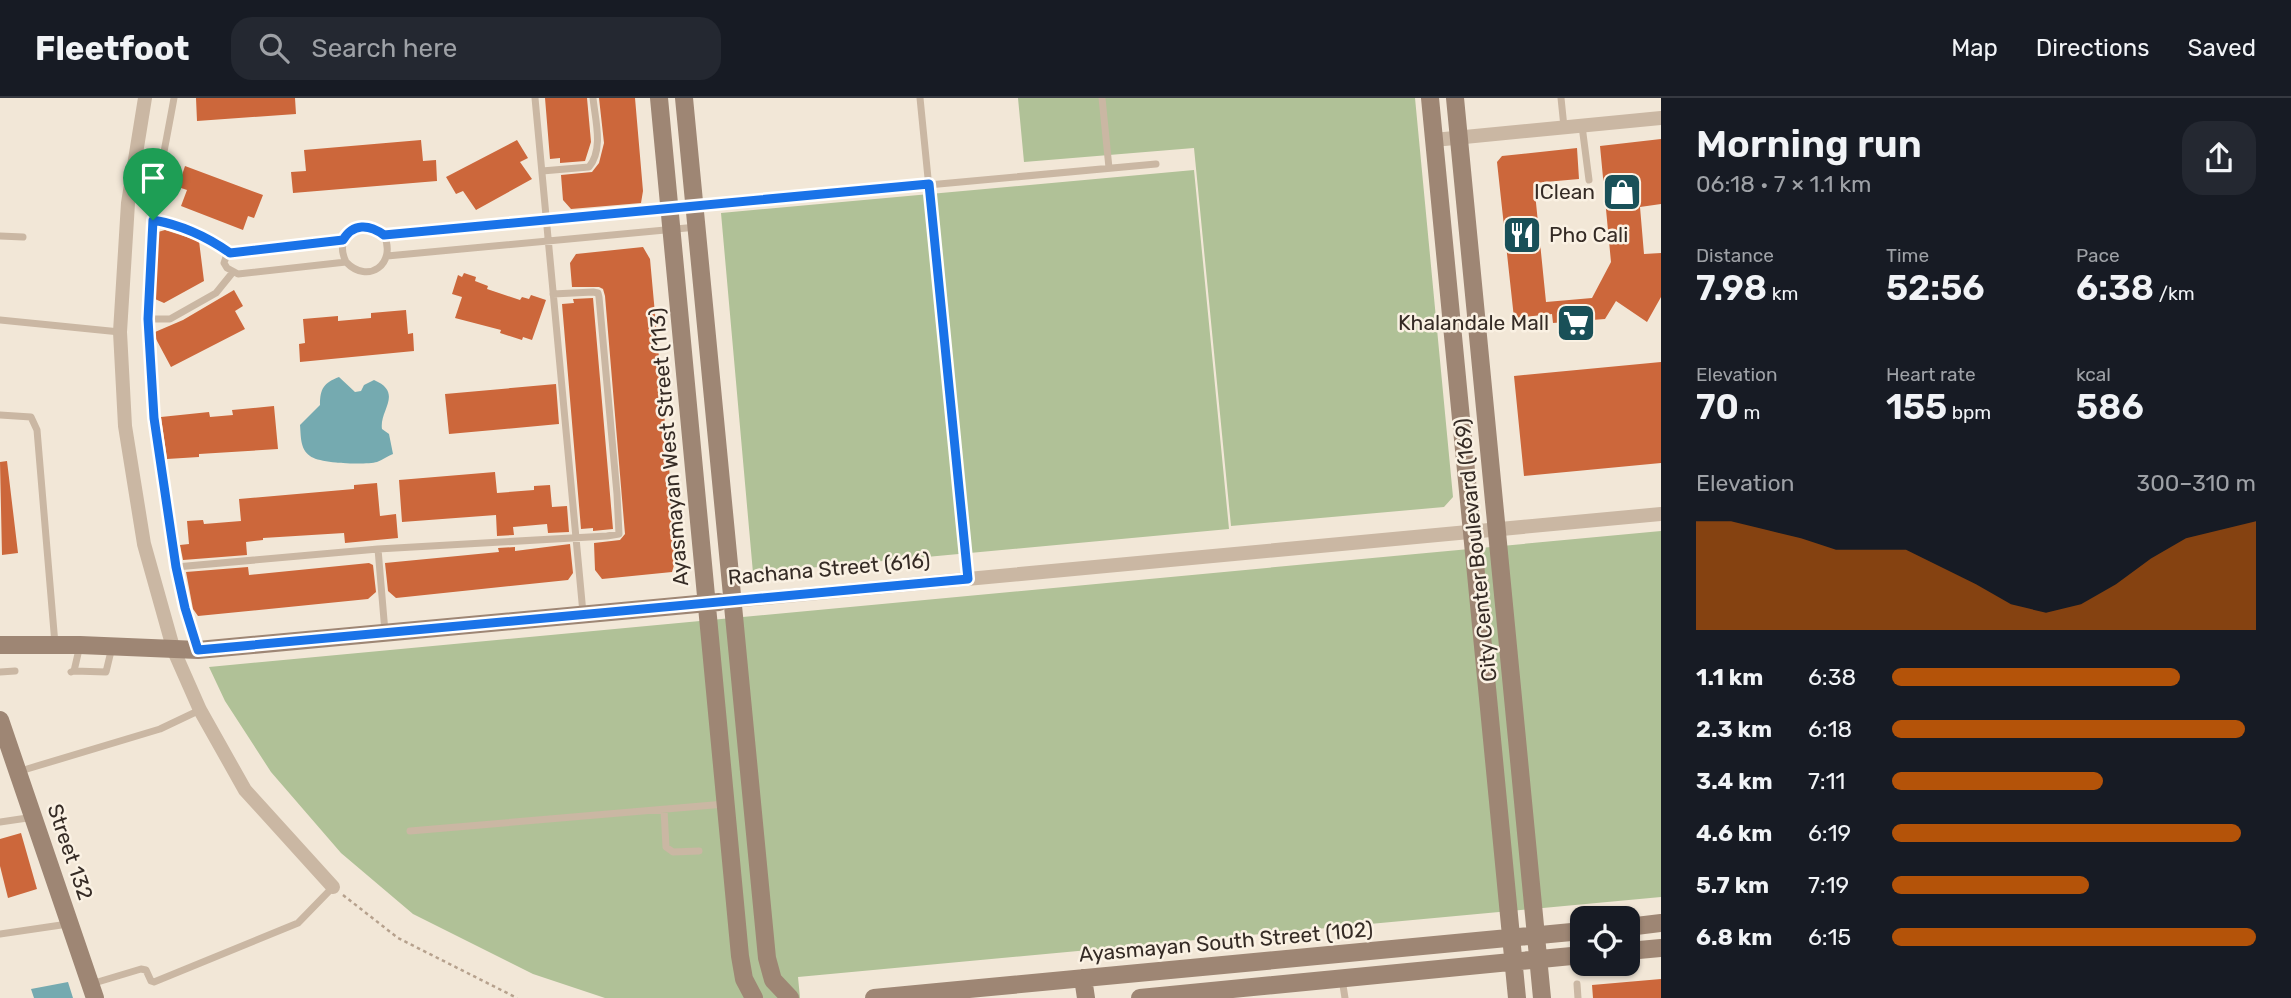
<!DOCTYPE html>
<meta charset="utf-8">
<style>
body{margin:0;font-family:Rubik,sans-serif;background:#242831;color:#f1f3f6;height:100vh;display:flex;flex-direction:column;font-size:26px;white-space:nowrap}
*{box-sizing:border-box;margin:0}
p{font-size:23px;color:#9ea1a6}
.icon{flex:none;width:38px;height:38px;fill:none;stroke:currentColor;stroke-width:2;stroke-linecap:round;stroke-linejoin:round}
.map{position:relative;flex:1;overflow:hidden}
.panel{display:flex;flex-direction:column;background:#171b24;width:630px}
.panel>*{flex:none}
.controls{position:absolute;left:1570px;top:808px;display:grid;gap:14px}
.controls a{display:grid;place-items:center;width:70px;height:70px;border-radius:14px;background:#171b24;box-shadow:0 2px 5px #0004;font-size:35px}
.pin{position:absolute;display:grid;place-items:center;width:60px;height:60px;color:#fff;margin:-72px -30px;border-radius:50% 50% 50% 0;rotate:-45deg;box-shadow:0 0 7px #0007}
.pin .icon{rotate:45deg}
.round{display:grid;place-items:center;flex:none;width:74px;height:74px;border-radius:21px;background:#242831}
.headline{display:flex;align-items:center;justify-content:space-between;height:119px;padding:0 35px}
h1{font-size:38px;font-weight:600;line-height:52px}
.stats{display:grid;grid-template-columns:repeat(3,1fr);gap:10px;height:119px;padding:7px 35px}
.stats div{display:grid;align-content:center}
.stats b{font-size:35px;font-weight:600}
.stats small{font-size:19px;font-weight:400}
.stats p{font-size:19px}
.chart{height:196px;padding:14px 35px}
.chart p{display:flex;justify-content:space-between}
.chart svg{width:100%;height:126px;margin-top:7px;fill:#b45309;opacity:.7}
ul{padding:0 35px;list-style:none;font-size:23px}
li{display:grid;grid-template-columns:112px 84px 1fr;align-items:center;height:52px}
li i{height:18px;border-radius:9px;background:#b45309}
header{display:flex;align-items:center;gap:42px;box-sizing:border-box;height:98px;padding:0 35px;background:#171b24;border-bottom:2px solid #363941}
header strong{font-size:33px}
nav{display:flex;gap:38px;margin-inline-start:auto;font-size:24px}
.search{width:490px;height:63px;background:#242831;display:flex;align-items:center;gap:18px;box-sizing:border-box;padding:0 24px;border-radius:21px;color:#9ea1a6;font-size:26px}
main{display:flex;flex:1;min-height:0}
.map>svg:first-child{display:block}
</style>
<header>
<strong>Fleetfoot</strong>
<div class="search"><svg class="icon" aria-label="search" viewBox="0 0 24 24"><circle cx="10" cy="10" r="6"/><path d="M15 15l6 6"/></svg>Search here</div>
<nav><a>Map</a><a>Directions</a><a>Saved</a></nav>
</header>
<main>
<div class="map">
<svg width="1661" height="900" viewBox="0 0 1661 900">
<rect width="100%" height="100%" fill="#f2e7d7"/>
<path fill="#b0c197" d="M1018 0H1415L1453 399 1444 409 1231 428 1194 50 1024 64Z
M1194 72 1229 431 753 475 721 115Z
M1661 433V799L798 879 800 900H605L533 876 413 816 341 755 271 674 225 603 209 569Z"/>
<path fill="#75aab0" d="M339 279 355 294 361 293 364 287 374 282C404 295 379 312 382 331L389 336 393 356C388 358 382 362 377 364 366 367 320 366 310 358 300 351 301 338 300 327L320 307C320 290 324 285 339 279Z
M68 884 73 900H34L31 891Z"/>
<path fill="#cc673b" d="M196 0H295L296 16 197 23Z
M545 0H587L591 44 585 63 560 65V60L550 61Z
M599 0H635L643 93 641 105 571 111 563 102 561 77 592 74 599 65 604 45Z
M1661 41V106L1640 109 1644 156 1661 155V199L1647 224 1616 203 1605 221 1553 225 1552 216 1514 220 1497 64 1502 58 1577 50 1579 81 1534 85 1546 204 1592 200 1611 164 1600 48Z
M421 42 423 63 436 62 437 83 293 95 291 74 306 73 304 52Z
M517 42 528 60 520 64 532 81 476 112 463 93 456 96 446 79Z
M185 68 263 97 254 120 248 118 243 132 181 108 187 92 178 89Z
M165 132 199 143 204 183 164 205 155 201V189L158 134Z
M643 149 650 161 677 457 672 474 602 481 595 472 594 445 620 442 625 436 605 198 603 191 599 189H572L570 165 576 156Z
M464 175 476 179 475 183 488 188 487 191 520 202 522 199 529 201 531 197 546 202 532 242 523 239 522 242 500 235 501 232 455 220 462 199 452 196 458 177 462 179Z
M234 192 243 208 235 213 245 231 171 269 156 241 155 234 183 222Z
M593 200 613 431 593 433V430L581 431 562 206 574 205 573 201Z
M406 212 408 236 413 235 414 253 300 264 299 246 305 245 303 221 338 218V223L371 220V215Z
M1661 264V365L1524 378 1514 278Z
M556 286 559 326 449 336 445 296Z
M274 308 278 351 199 356V359L167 361 161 319 209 314 210 319 233 317 232 312Z
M7 363 18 455 2 457 0 364Z
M495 374 497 395 534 392V388L550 387 552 409 567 408 569 434 548 435 547 426 513 429 514 437 497 438 496 417 402 424 399 382Z
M377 385 380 418 396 416 398 440 345 445 344 435 263 440V442L246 444 247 457 183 462 180 447 189 446 187 423 203 422 204 426 241 423 239 401 354 391V387Z
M570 446 573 475 568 482 396 500 388 493 385 465 499 454 498 450 515 449V453Z
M369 465 373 467 376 494 368 501 198 518 193 511 186 474 248 469 249 477Z
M21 735 37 791 8 800 0 768V741Z
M1661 881V900H1593L1592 887Z"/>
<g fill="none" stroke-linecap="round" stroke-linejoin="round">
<path stroke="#b6a18d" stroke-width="2.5" stroke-dasharray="3.5 3.5" stroke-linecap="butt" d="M343 797 398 840 517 900"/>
<path stroke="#cab7a3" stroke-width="7" d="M174 0C167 40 158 80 153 121 143 211 151 301 165 391 173 446 181 499 198 552
M535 0 583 515
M920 0 968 480
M1102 0 1109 70
M1561 0 1564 29
M1582 28 1589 82
M542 73 589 69C604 51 595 21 593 0
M153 122C182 127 206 138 230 155
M384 137 1156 66
M0 138 23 139
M343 142 236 152 226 159 224 165 227 170 238 176 346 164C368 187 397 166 384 137L368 128C346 129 337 145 346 164
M387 158 697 129
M148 221H170L216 195 233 174
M0 222 120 234
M0 317 31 319 37 332 55 546
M378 451 385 534
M176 469 378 451 607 438 619 436 617 396 599 199 598 195 593 194 553 196
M74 573 106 574 112 549
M0 574 15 573
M71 574 74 573 80 547
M27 671 160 631 200 612
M664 712 666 749 673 754 699 753
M0 724 34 719
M410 733 725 706
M0 836 68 826
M1342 881 1345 900
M91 886 141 871 146 872 151 883 154 884 298 825 333 789
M1577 886 1578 900"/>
<path stroke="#cab7a3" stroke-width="14" d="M145 0 128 105 120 234 125 328 144 446 174 553 200 612 245 692 333 789
M1434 42 1661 20
M732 503 1661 416"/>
<path stroke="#9e8674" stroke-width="18" d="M659 0 740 858 744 881 754 900
M684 0 767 860 773 882 790 900
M1430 0 1517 900
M1455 0 1542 900
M0 547H80L198 552 719 504
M0 622 95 900
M1628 829 1661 825
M1628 853 1661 850
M1083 880 1086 900
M874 900 1582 833
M1140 900 1582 857"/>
</g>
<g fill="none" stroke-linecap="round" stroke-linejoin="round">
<g stroke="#fff" stroke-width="14">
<path id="route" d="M929 86 968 481 198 552 185 510 176 469 154 320 148 221 153 122C182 127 206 138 230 155L343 142C353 125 369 126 384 137Z"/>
</g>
<use href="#route" stroke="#1a73e8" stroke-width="9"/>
</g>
<defs>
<g id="shop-square" transform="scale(2.0125)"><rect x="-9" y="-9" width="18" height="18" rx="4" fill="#195058" stroke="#faf1e3"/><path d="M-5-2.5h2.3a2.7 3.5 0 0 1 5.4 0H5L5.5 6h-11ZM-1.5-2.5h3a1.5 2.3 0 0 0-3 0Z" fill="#fff"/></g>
<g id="restaurant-square" transform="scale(2.0125)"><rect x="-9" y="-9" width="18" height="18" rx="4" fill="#195058" stroke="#faf1e3"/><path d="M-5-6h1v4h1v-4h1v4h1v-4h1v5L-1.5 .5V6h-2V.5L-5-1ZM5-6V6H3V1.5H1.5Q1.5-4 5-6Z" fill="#fff"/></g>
<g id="supermarket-square" transform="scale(2.0125)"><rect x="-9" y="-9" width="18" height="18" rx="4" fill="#195058" stroke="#faf1e3"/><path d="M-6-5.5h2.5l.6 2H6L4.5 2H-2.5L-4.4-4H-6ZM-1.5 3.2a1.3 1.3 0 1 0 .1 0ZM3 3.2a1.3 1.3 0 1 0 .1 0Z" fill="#fff"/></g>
</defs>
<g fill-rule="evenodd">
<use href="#shop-square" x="1622" y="94"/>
<use href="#restaurant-square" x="1522" y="137"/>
<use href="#supermarket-square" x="1576" y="225"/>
</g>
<g text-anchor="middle" stroke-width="5" stroke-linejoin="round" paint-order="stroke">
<g font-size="21" fill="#352b25" stroke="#faf1e3" text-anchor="end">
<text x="1595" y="101">IClean</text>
<text x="1549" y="144" text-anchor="start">Pho Cali</text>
<text x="1549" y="232">Khalandale Mall</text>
</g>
<g font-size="21" fill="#352b25" stroke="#faf1e3">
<text transform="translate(669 349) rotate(-95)" y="7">Ayasmayan West Street (113)</text>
<text transform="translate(1476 452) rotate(-96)" y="7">City Center Boulevard (169)</text>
<text transform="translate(829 471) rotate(-5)" y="7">Rachana Street (616)</text>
<text transform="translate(70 754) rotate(71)" y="7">Street 132</text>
<text transform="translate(1226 844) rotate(-5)" y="7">Ayasmayan South Street (102)</text>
</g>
</g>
</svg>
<div class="controls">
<a><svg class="icon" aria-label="locate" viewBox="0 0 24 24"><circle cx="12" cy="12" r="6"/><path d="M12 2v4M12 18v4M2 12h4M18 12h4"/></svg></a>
</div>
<div class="pin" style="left:153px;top:122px;background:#1e9e55"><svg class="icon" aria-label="arrive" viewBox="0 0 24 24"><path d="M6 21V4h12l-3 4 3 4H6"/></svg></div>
</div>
<section class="panel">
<div class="headline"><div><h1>Morning run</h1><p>06:18 · 7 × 1.1 km</p></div><a class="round"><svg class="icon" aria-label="share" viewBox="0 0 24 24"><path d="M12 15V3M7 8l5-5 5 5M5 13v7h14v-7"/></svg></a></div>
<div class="stats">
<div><p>Distance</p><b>7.98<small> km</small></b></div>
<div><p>Time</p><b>52:56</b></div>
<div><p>Pace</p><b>6:38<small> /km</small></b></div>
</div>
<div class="stats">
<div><p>Elevation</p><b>70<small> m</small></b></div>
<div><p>Heart rate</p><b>155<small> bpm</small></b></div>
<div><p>kcal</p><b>586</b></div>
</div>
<div class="chart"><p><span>Elevation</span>300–310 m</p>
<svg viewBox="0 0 160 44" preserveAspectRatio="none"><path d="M0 44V6L10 6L20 9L30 12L40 16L50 16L60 16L70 22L80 28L90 35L100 38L110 35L120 28L130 19L140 12L150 9L160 6V44z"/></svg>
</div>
<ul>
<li><b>1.1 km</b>6:38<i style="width:79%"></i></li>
<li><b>2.3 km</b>6:18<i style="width:97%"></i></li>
<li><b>3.4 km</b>7:11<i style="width:58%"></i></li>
<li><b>4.6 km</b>6:19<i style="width:96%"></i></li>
<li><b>5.7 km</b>7:19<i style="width:54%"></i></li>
<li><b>6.8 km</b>6:15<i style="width:100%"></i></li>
</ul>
</section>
</main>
